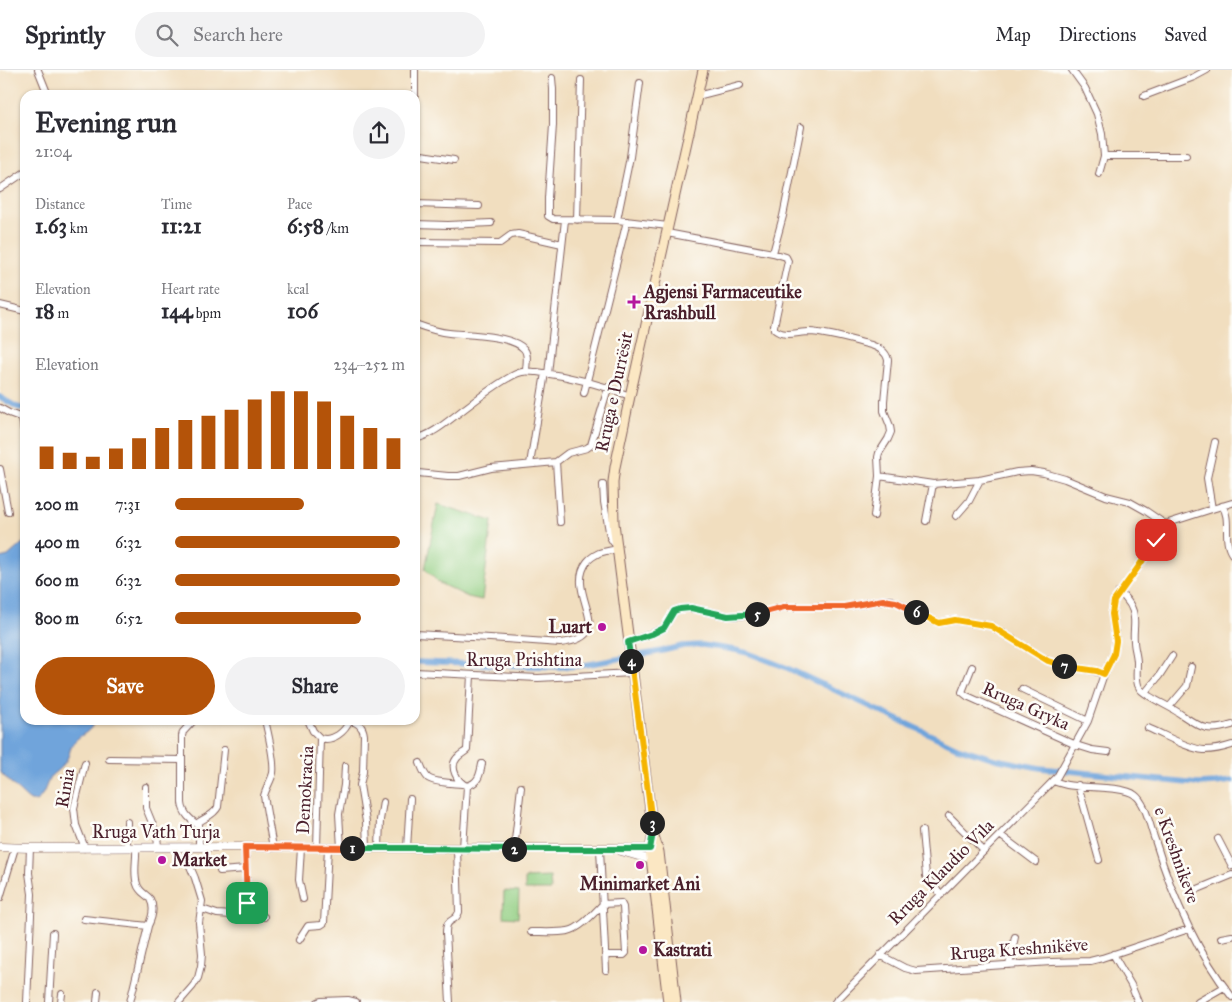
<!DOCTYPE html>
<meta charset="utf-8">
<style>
body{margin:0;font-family:"IM FELL Great Primer",serif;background:#f2f2f3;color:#2b2b33;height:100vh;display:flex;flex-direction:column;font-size:19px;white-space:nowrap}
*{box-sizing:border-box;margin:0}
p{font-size:16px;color:#7c7c81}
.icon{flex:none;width:28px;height:28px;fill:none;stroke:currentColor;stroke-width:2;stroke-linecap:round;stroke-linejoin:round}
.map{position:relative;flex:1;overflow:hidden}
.sheet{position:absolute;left:20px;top:20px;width:400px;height:635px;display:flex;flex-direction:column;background:#fff;border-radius:15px;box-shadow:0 1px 4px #0004}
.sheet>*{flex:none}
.pin{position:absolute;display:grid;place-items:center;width:42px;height:42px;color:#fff;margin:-21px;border-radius:10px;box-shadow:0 2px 8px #0006}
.km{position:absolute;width:25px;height:25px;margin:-12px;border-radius:50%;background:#222;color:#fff;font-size:14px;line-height:25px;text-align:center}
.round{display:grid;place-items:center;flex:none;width:52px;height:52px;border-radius:26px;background:#f2f2f3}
.overview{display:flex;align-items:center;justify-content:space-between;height:85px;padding:0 15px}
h1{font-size:28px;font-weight:700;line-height:38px}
.stats{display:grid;grid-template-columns:repeat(3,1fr);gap:8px;height:85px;padding:5px 15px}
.stats div{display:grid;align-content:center}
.stats b{font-size:21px;font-weight:700}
.stats small{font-size:14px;font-weight:400}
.stats p{font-size:14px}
.chart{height:140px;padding:10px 15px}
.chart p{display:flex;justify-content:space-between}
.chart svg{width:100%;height:90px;margin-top:5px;stroke:#b45309;stroke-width:6}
.action{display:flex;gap:10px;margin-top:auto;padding:10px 15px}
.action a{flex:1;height:58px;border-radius:30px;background:#b45309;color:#fff;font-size:20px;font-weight:700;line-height:58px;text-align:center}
.action a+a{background:#f2f2f3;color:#2b2b33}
ul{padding:0 15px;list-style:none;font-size:16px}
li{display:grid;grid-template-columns:80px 60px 1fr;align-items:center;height:38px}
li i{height:12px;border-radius:6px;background:#b45309}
header{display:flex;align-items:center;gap:30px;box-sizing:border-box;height:70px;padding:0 25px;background:#fff;border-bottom:1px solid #e1e1e2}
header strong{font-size:24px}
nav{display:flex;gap:28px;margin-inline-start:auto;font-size:18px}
.search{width:350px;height:45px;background:#f2f2f3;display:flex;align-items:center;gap:12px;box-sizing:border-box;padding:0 18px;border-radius:28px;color:#7c7c81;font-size:19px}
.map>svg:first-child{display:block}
</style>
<header>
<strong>Sprintly</strong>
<div class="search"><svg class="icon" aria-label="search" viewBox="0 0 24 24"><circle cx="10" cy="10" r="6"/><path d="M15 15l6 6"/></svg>Search here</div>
<nav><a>Map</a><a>Directions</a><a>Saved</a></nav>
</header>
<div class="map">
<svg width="1232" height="932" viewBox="0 0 1232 932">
<rect width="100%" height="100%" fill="#fdfcf7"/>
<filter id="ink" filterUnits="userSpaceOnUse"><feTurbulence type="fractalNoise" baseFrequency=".02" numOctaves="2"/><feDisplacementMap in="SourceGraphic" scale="10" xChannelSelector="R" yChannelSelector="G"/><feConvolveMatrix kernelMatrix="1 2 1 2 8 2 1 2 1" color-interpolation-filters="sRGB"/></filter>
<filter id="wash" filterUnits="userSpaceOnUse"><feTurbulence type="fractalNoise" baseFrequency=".0096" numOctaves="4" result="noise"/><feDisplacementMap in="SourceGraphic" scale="20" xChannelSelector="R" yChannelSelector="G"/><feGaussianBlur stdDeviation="1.12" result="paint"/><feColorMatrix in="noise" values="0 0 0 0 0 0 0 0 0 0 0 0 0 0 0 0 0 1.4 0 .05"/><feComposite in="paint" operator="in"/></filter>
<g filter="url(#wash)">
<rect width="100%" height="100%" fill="#f1debf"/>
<path fill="#92ce82" stroke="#6e7656" d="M438 434 492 451 482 530 468 527 439 513 425 499Z
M550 807 551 820H525V808Z
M504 821 519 822 518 848 503 847Z"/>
<path fill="#6fa4db" stroke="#5c6283" d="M25 471V650H95C90 664 83 662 74 672 70 676 70 684 67 689 64 696 56 701 51 706 46 712 43 734 31 731 28 731 4 706 0 702V488L8 486Z"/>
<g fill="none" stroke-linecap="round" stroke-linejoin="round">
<path stroke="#6fa4db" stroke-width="5.5" d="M0 327 17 337 25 339
M415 592 561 597 579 596 662 581 683 576 702 575 735 580 748 583 785 597 957 677 995 689 1040 698 1198 714 1216 713 1232 711"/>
</g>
</g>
<g filter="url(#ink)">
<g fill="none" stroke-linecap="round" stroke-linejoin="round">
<g stroke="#84625f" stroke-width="8">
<path id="minor" d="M38 0 48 25
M1072 0 1085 18 1097 44 1102 64 1104 86 1099 104
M552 8 553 19V55L548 128V146L553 149 617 150 668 156
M415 25V0
M697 26 740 15
M1144 26 1194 7 1207 0
M415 84 454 90
M1104 86H1186
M0 119 25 102
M415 134 479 136
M577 150 581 10
M617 150 630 87 640 13
M415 154 448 155 491 153
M667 163 773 183 786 187 788 191 774 256V259C784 268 797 262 809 262 830 263 851 270 871 275 879 278 886 281 888 290L884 331V341L890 356 891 362 888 369 879 383 878 387 879 406 874 446
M415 172 500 173 511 165 518 164 562 174
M773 183 783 146 801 57
M0 235 25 241
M415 254C426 258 437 262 449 263 467 265 512 265 524 279 529 285 526 294 526 301
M548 304 565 150
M584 323 627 151
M0 338 9 343 25 349
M22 348 25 368
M415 369C433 365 449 350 464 339 476 330 509 304 522 302 526 301 532 302 537 302 569 306 600 314 630 326
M556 392 560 452
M530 394 545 303
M0 399 8 442
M418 403 448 406H459L491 398 556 392 568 383 587 378 591 375 608 318
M879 406 933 414 980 410 1017 402 1031 401 1044 403 1065 409 1106 426 1130 432 1146 441 1165 454
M603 415 604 432 610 467 613 472 617 475
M1222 436C1232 448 1222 470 1232 484
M1212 439 1207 408 1215 372
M956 446 969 431 980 410
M926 451 933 414
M1119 522C1127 529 1134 537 1134 548 1135 555 1133 563 1134 571 1134 578 1137 585 1137 593 1137 602 1135 612 1140 619 1145 626 1171 637 1179 643 1200 657 1206 663 1232 655
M415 564 490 568 560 573C622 567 563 523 587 492 590 488 595 485 599 483 605 481 612 480 618 479
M628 572 651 564 664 558 674 541 680 539 691 538 728 546H736L759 544 784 537H845L883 530H891L901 534 939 553 955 550 991 556 1048 591C1066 598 1086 597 1104 604
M972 597 962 622 967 626 1076 675 1092 680 1108 682
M415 602 538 608 632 603
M471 605 467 680C464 683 460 684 457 688 449 697 457 712 467 716 479 713 480 704 482 694
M1022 619 1088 651
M1145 623 1159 606 1172 586
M1170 636 1187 616 1191 597
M194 650 183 662 182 666V733C183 744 191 750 199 756
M265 650C268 663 275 691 273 703 271 711 266 718 264 726L273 778
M308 650 313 661 320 668
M350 651C358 652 363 657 364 665L363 702 360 715 366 752 367 778
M1148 658C1163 664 1188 679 1204 680 1214 680 1223 678 1232 675
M320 668C333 672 345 662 350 650
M109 689 182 690
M420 693C422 698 424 704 428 708 435 713 453 713 462 714
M1053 711C1057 712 1062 714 1067 715 1083 718 1124 716 1135 725 1146 733 1150 757 1155 770 1172 826 1196 881 1232 927
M1078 715 1099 790
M146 717V738L157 765 158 777
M949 746 984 781
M127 752V778
M922 761 926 806 941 825
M1000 765 1036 792
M1218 769 1232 796
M199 777V752C206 747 214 745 218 737L224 680
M245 777 247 833
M85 778 76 755 74 738 85 693
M301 778 299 810 303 829
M317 778 320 668
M341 778 339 744 344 715 345 696
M379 778 380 750 383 732
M407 778 410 729
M463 778 467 716
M514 779 521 717
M600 779 606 900
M220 801 246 799
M1198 819 1232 805
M0 828 15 778
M202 839 217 844 264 847
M84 849 148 856
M531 862C543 862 556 863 568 861 580 859 594 843 603 834L621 833 623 837 626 883 624 885H605
M1221 868 1232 866
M299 870 308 856 321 855 324 853 328 778
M1113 884 1131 915 1138 932
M880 885 905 898 916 901 1051 892 1090 891 1102 888 1189 859
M1009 895 1015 867
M27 932 32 824 29 803 30 778
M49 932 53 863
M61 932 62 924
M97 932 98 922
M130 932 148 856C152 848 155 838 150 829 146 824 139 822 137 814 133 802 137 790 136 778
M179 932 193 916 198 908 201 896 202 884 199 853 202 831 195 808 189 794 187 778
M318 932 321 931 348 930 356 932
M450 932 446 863C446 846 455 854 459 842L457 778
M835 932 1057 707 1088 651 1104 604 1114 584 1116 571 1112 544 1114 531 1139 496 1165 454 1212 439 1232 433
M1198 932 1224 917"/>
</g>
<g stroke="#84625f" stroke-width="9">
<path id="tertiary" d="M0 777 30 778 245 777 367 778H612L650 779 655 781
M621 781 652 790 656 789"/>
</g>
<g stroke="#84625f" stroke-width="11">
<path id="secondary" d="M653 765 650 779 668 932
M676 932 659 782 653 763 614 453 613 412 615 397 630 326 703 0"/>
</g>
<use href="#minor" stroke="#fff" stroke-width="6"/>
<use href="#tertiary" stroke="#fff" stroke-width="8"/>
<use href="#secondary" stroke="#fbe7c3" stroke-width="9"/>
</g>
</g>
<g fill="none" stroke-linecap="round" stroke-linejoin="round" filter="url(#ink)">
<g stroke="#fff" stroke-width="10">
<path id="split-1" d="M247 833 245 777 352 778"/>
</g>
<g stroke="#fff" stroke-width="10">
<path id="split-2" d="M352 778H415L514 779"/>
</g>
<g stroke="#fff" stroke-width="10">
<path id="split-3" d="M514 779H650L653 763 652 753"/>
</g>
<g stroke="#fff" stroke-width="10">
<path id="split-4" d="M631 591 652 753"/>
</g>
<g stroke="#fff" stroke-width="10">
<path id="split-5" d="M631 591 628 572 652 564 664 558 674 541 680 539 691 538 728 546 757 544"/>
</g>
<g stroke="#fff" stroke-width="10">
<path id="split-6" d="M757 544 784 537H844L883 530 896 532 916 542"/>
</g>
<g stroke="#fff" stroke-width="10">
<path id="split-7" d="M916 542 939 553 955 550 991 556 1048 591 1064 596"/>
</g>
<g stroke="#fff" stroke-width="10">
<path id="split-8" d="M1064 596 1097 601 1104 604 1114 584 1116 571 1112 544 1114 531 1139 496 1156 470"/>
</g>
<use href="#split-1" stroke="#f0652b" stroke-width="6"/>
<use href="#split-2" stroke="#22a559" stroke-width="6"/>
<use href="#split-3" stroke="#22a559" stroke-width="6"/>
<use href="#split-4" stroke="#f5b400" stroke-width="6"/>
<use href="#split-5" stroke="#22a559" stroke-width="6"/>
<use href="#split-6" stroke="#f0652b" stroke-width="6"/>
<use href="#split-7" stroke="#f5b400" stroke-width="6"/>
<use href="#split-8" stroke="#f5b400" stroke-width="6"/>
</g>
<g fill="#b5179e" stroke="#fdfcf7" stroke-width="2">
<path d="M631.5 224.5h5v5h5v5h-5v5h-5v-5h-5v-5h5z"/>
<circle cx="602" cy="557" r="5"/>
<circle cx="162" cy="790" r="5"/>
<circle cx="640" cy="795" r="5"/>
<circle cx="643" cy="880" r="5"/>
</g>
<g text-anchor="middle" stroke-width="5" stroke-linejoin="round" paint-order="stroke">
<g font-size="18" font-weight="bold" fill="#4a1f2b" stroke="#fdfcf7" text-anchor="start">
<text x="644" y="228">Agjensi Farmaceutike<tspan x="644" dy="21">Rrashbull</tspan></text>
<text x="592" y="563" text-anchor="end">Luart</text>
<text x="172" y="796">Market</text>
<text x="640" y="820" text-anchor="middle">Minimarket Ani</text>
<text x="653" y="886">Kastrati</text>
</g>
<g font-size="18" fill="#4a1f2b" stroke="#fdfcf7">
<text transform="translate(614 322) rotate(-78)" y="6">Rruga e Durrësit</text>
<text x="524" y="596">Rruga Prishtina</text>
<text transform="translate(1026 636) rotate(24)" y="6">Rruga Gryka</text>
<text transform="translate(65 718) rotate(-80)" y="6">Rinia</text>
<text transform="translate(305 720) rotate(-87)" y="6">Demokracia</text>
<text x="156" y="768">Rruga Vath Turja</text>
<text transform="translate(1177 785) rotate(70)" y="6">e Kreshnikeve</text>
<text transform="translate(941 802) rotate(-45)" y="6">Rruga Klaudio Vila</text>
<text transform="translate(1019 879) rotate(-4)" y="6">Rruga Kreshnikëve</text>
</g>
</g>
</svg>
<div class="pin" style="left:247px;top:833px;background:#1e9e55"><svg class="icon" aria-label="arrive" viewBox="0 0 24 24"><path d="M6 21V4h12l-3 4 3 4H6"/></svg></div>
<div class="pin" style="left:1156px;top:470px;background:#d93025"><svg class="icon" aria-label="check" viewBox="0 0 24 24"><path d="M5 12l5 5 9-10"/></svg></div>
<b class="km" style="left:352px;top:778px">1</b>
<b class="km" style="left:514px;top:779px">2</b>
<b class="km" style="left:652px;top:753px">3</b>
<b class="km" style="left:631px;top:591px">4</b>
<b class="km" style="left:757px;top:544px">5</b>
<b class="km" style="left:916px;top:542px">6</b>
<b class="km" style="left:1064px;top:596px">7</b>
<section class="sheet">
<div class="overview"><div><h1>Evening run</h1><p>21:04</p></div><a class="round"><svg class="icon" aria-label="share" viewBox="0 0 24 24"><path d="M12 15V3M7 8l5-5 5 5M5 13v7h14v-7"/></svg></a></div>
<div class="stats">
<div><p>Distance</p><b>1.63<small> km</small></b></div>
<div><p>Time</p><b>11:21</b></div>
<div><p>Pace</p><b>6:58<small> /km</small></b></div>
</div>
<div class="stats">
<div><p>Elevation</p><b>18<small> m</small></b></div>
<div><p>Heart rate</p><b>144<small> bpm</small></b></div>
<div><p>kcal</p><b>106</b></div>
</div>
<div class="chart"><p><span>Elevation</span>234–252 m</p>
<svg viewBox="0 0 160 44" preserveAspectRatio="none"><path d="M5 44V33M15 44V36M25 44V38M35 44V34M45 44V29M55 44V24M65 44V20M75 44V18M85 44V15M95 44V10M105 44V6M115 44V6M125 44V11M135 44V18M145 44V24M155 44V29"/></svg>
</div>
<ul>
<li><b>200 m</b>7:31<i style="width:56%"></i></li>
<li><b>400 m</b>6:32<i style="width:98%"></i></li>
<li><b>600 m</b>6:32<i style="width:98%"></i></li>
<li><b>800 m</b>6:52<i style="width:81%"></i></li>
</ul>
<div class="action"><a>Save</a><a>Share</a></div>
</section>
</div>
